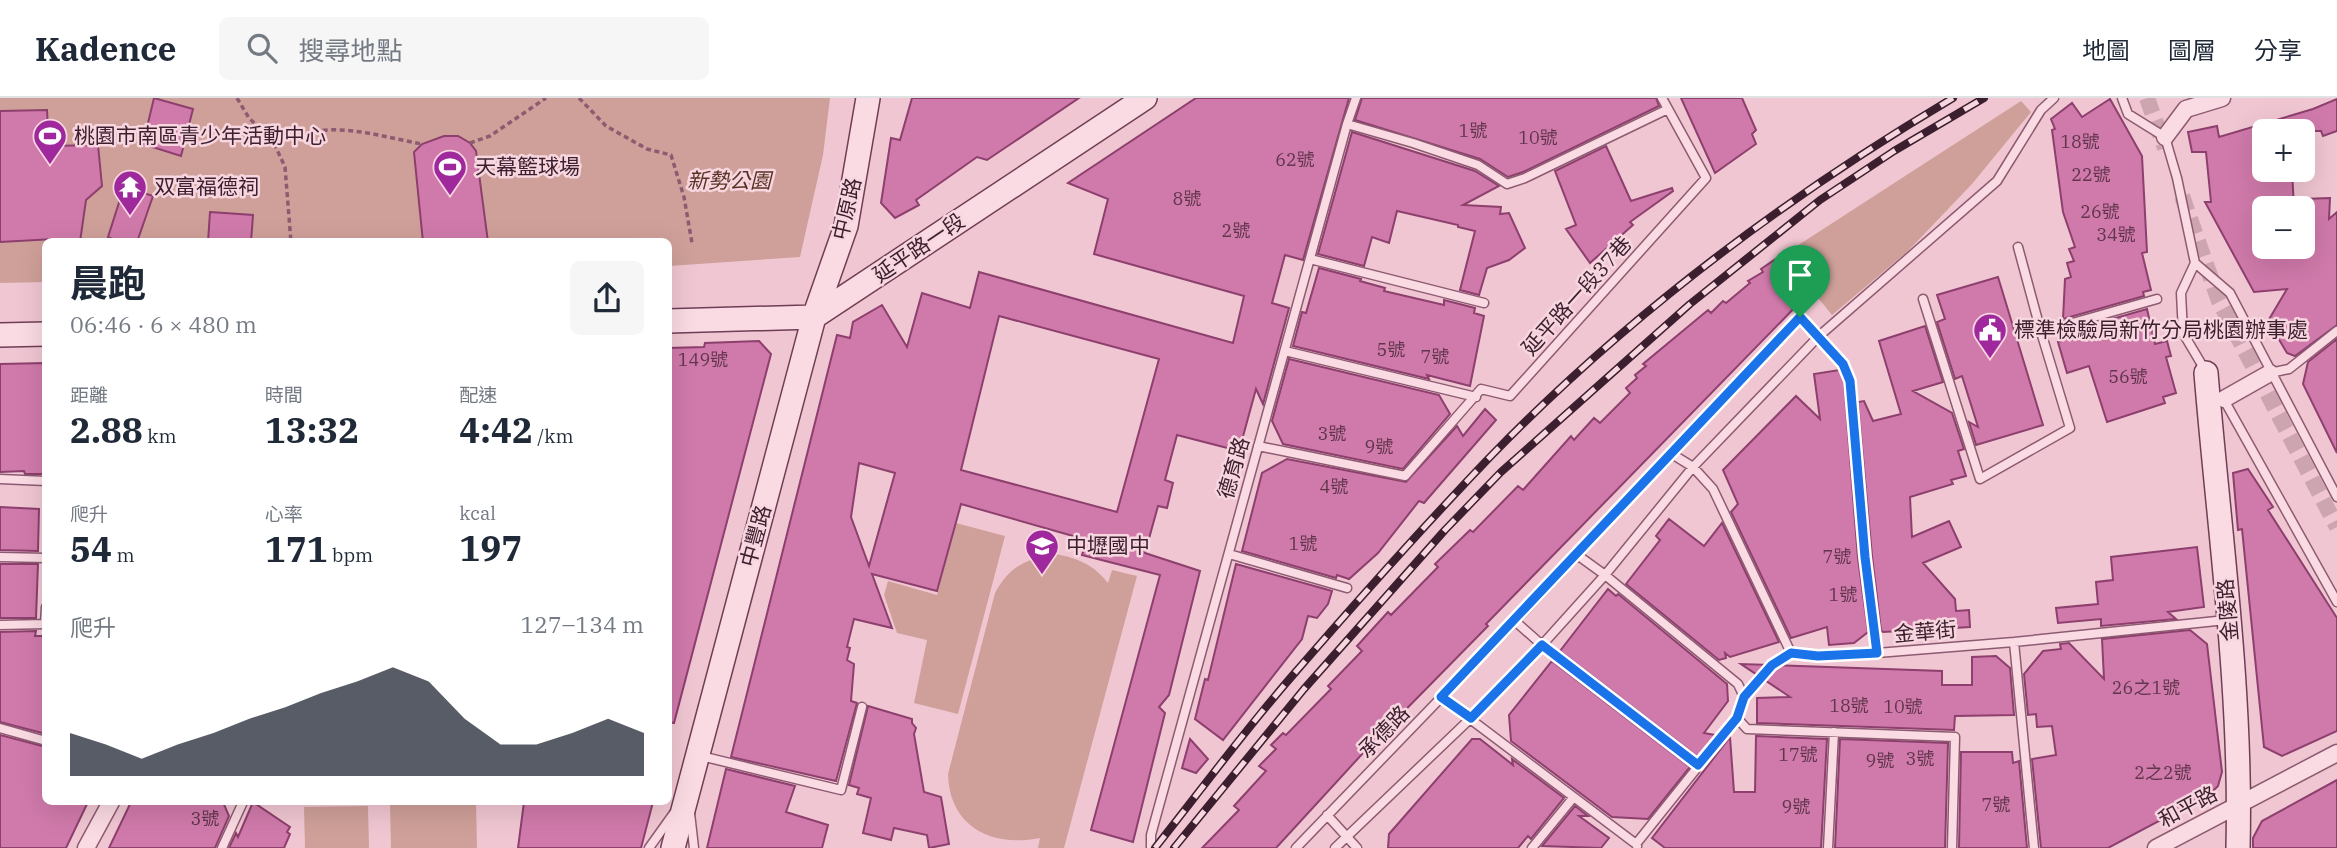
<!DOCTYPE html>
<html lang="zh-TW">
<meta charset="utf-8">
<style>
body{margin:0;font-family:"IBM Plex Serif","Noto Sans TC",serif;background:#f6f6f7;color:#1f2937;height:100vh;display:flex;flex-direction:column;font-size:26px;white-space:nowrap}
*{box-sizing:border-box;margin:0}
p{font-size:23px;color:#747a83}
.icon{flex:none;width:38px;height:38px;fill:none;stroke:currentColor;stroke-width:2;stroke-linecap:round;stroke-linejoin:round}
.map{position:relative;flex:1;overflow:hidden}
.side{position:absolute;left:42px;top:140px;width:630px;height:567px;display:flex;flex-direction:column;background:#fff;border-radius:10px;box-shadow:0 7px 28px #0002}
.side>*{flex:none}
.buttons{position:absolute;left:2252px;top:21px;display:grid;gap:14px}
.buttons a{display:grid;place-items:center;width:63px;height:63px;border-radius:10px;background:#fff;box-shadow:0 7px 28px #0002;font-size:35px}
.pin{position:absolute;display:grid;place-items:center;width:60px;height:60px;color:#fff;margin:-72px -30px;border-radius:50% 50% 50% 0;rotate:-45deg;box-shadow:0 0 7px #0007}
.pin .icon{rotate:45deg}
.round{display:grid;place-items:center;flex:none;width:74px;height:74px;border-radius:10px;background:#f6f6f7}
.head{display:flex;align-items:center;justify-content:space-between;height:119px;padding:0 28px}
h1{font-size:38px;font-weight:700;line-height:52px}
.figures{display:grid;grid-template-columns:repeat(3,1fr);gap:10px;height:119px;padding:7px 28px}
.figures div{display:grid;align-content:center}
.figures b{font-size:35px;font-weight:700}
.figures small{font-size:19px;font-weight:400}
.figures p{font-size:19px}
.chart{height:196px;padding:14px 28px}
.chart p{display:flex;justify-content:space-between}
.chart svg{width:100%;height:126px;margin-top:7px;fill:#111827;opacity:.7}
header{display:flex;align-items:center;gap:42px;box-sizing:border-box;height:98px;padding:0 35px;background:#fff;border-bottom:2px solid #e0e1e3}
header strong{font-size:33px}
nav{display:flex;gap:38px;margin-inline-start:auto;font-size:24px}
.search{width:490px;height:63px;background:#f6f6f7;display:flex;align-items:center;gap:18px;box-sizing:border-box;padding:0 24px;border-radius:10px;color:#747a83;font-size:26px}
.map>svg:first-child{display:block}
</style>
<header>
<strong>Kadence</strong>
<div class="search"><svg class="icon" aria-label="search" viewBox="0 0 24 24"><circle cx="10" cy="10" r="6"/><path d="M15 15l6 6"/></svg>搜尋地點</div>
<nav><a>地圖</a><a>圖層</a><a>分享</a></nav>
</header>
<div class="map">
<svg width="2337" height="750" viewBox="0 0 2337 750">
<rect width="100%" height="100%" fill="#f0c6d2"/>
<path fill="#cfa099" d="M0 0H830L823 57 800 159 669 168 668 144H46L45 184 0 185Z
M2021 3 2031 14 1972 86 1908 153 1832 217 1783 157Z
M956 425 1005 438 958 616 914 605 927 542 897 535 884 497 888 483 937 497Z
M1055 456C1078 460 1094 467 1108 485L1112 472 1137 478 1064 750H1038L1040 740C991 750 949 728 948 676L995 495C1010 468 1024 462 1055 456Z
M476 704 477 750H391L390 707Z
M368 708 369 750H305L304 709Z"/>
<path fill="#d07aab" stroke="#8d3f6d" stroke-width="2" fill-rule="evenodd" d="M154 0 193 11 181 58 143 46Z
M912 0H1079L987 62 977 59 916 102 919 107 895 120 881 105 891 40 900 42Z
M1196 0H1349L1303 162 1285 157 1272 205 1289 210 1263 306 1256 291 1239 353 1177 337 1165 382 1173 385 1167 410 1158 408 1145 455 1200 473 1169 597 1159 609 1165 615 1133 744 1091 732 1160 477 1082 457 1087 442 961 406 937 493 872 476 892 530 854 521 847 549 850 550 847 562 854 566 851 603 857 605 836 683 731 659 837 237 850 240 853 224 882 207 907 249 922 195 970 210 979 174 1233 245 1244 198 1094 156 1108 101 1068 85ZM999 218 1159 261 1117 414 961 372ZM859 365 895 375 869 468 851 419Z
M1362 0H1656L1659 8 1523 74 1508 79 1480 61 1355 22Z
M1681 0H1742L1756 32 1752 36 1756 46 1715 75Z
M2110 1 2142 58 2147 154 2142 155 2151 192 2143 194 2144 198 2063 221 2065 181 2071 179 2067 165 2074 163 2069 151 2075 149 2063 114 2052 32 2055 31 2051 21 2072 5 2082 19Z
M2337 1V33L2323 38 2321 33H2264V72H2292L2294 110H2264V149H2303V101L2330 100 2329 121 2337 114V227L2295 258 2287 255 2268 223 2287 191 2254 194 2205 104H2211L2206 54H2192L2188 34 2217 28 2219 39 2313 11Z
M47 12 49 48 98 47 102 88 86 102 80 144H54V141L0 144V13Z
M1352 34 1475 73 1499 88 1463 107 1501 109 1500 116 1509 115 1525 150 1509 162 1487 170 1479 197 1460 192 1475 133 1458 129V127L1397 113 1389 145 1372 139 1364 168 1318 156Z
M444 38H458L470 45 476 53 488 144H423L414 54 422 46Z
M1606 48 1631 103 1672 90 1673 93 1630 124 1633 127 1590 165 1566 131 1576 127 1555 73Z
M124 89 153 98 137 144H118L108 139Z
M210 114 253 117 251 144H208Z
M1780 158 1806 198 1486 526 1488 528 1364 654 1276 750H1202L1239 712 1234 708 1266 673 1259 668 1276 651 1271 647 1283 635 1286 637 1331 591 1328 588 1362 553 1357 548 1388 514 1391 517 1438 469 1435 466 1470 432 1473 434 1518 388 1523 392 1571 338 1574 342 1594 320 1600 325 1630 295 1626 290 1637 280 1635 277 1646 268 1643 266 1708 212 1711 215 1723 203 1726 205 1750 185 1748 183 1763 174 1761 171Z
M1319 170 1361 181 1360 183 1385 190 1384 193 1444 207V202L1475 210 1474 215 1484 218 1470 288 1427 277 1429 281 1293 248 1302 214 1306 215Z
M1998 179 2043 327 1976 347 1969 324 1978 329 1962 278 1955 281 1937 224 1945 221 1937 197Z
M2147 211 2155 246 2167 243 2171 258 2166 259 2176 295 2163 299 2165 305 2107 324 2089 268 2067 275 2058 244 2062 243 2063 235Z
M1925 228 1943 284 1913 293 1952 315 1964 351 1958 353 1966 378 1951 382 1953 386 1910 399 1912 439 1949 423 1961 449 1923 465 1955 501 1956 513 1969 512 1970 529 1883 534 1881 532 1872 458 1858 304 1864 303 1873 323 1901 316 1879 243Z
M2337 241V355L2303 286 2308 264Z
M759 243 771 256 674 625 668 624V250L704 249 705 245Z
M1289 261 1439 297 1450 316 1403 371 1283 346 1272 323Z
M46 265V376H25L24 373 0 374V266Z
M1839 272 1844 285 1858 460 1868 534 1854 545 1829 547 1827 529 1791 540 1731 414 1738 406 1723 372 1796 298 1820 321 1814 276Z
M1485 311 1496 322 1424 405 1419 403 1378 455 1349 481 1337 477 1336 480 1242 453 1262 375 1287 361 1406 384 1457 328 1463 338Z
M2248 371 2273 409 2268 412 2337 520V633L2282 658 2264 649 2242 431 2238 432 2233 375Z
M0 409 39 411 38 453 0 452Z
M1669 421 1704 448 1722 425 1779 544 1730 559 1725 555 1726 560 1719 562 1626 486 1660 442 1656 438Z
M2197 449 2204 509 2168 514 2176 521 2101 528V521L2058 525 2056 510 2098 506 2096 484 2113 482 2111 459Z
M0 466H38L36 520H0Z
M1236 466 1332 493 1328 506 1317 520 1308 518 1302 541 1223 642 1195 621 1205 581 1208 582Z
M1608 491 1616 498 1618 496 1727 586 1728 603 1704 635 1715 637 1698 659 1560 553Z
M2190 532 2207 546 2222 674 2218 688 2210 696 2108 750H2041L2032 661 2056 657 2052 628 2037 629 2036 616 2028 617 2024 576 2043 553 2061 551 2060 546 2069 545 2104 581 2102 541Z
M36 533 35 538H46V636L0 624V534Z
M1996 558 2010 570 2014 617 1955 618 1954 632 1757 625V600L1790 599 1741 566 1942 573V587H1972V559Z
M1552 563 1690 669 1648 721 1612 719 1511 643 1509 617Z
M868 608 912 621V625L916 630 914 636 924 694 941 699 949 746 929 750 927 737 894 730 891 742 863 735 871 700 857 696 859 690 849 687Z
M0 637 46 649V704H88L66 750H0Z
M1756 638 1827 641 1821 750H1665L1652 740 1730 639 1734 694H1755Z
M1190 641 1208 661 1196 675 1182 670Z
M1472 641H1480L1513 667 1512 661 1564 700 1531 741 1528 738 1518 750H1388L1389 736Z
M1840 641 1948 645 1945 750H1835Z
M1961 654H2012L2013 665 2019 663 2027 750H1959Z
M726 671 795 688 786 714 828 727 822 750H707Z
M2337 682V750H2253V740L2262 723Z
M131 704H223L229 718 215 750H109Z
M253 704 290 729 287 734 290 736 284 750H229L236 735 238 739Z
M524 704H653L641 750H518Z
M1575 708 1588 718H1579L1609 740 1601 750 1542 748Z"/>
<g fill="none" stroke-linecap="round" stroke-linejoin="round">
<path stroke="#cca5b1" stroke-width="16" stroke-dasharray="16 8" stroke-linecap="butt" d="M2147 0 2165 50
M2182 98 2219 203 2337 429"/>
<g stroke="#8d5b71" stroke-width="11">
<path id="service" d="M2122 0 2128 16 2165 39 2177 80 2195 165 2230 195 2337 399
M1347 26 1413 45 1478 67 1507 86 1525 80 1668 11
M2018 149 2041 234
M1310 161 1484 205
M2195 165 2181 195 2183 235 2205 272
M1923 201 1980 381 2070 330 2041 234 2157 201
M1285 253 1476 299
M2270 275 2289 271 2337 233
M2223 300 2337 504
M1258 348 1405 378 1481 291 1510 298 1706 80 1662 0
M1672 356 1693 369 1713 391 1791 555
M0 381 46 383
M1229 456 1347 490
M1576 456 1605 477 1738 586 1744 599
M0 459 46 460
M1515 523 1542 547 1698 667
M45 526 46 509
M0 527 46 526
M2014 544 2034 750
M1877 555 1865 459 1850 283 1843 266 1819 238 1997 83 2041 12 2054 0
M1781 561 1791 555 1818 558 1877 555 2014 544 2226 522
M1441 599 1636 746
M1737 620 1747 631 1955 639 1952 750
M0 630 46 643
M701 658 841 692 862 609
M690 715 694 750
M1327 717 1357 750
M1637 748 1636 746 1737 620 1744 599 1751 591
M222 750 243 704
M649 750 674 715
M1151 750V737L1347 26 1356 0
M1296 750 1515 523 1799 219 1819 238 1693 369 1605 477 1542 547 1471 620 1335 750
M1532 750 1573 700
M1828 750 1834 634"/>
</g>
<g stroke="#8d5b71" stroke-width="19">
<path id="minor" d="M2165 39 2186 11 2222 0
M2224 301 2270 275
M86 750 111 704
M2156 750 2337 655"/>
</g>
<g stroke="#6f3e55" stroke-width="26">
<path id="secondary" d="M668 223 814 219 1145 0
M0 237 46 236
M2206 275C2219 433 2242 591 2238 750
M673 750 814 219 846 128 868 0"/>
</g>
<path stroke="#8d5b71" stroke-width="3.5" stroke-dasharray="5 3.5" stroke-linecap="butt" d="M237 0 249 20 273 43 285 69 291 144
M579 0 606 28 647 51 671 57 684 99 692 145
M273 43C289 43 301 35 317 33 351 28 388 40 422 46
M470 45 490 38 546 0
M1760 581 1771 568"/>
<use href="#service" stroke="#fadae3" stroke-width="8"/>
<use href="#minor" stroke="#fadae3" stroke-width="16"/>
<use href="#secondary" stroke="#fadae3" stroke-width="23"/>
<g stroke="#3c1f2e" stroke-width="8">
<path id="rail" d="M1155 750C1201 692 1245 632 1293 577 1357 503 1423 429 1490 359 1626 219 1786 99 1953 0
M1174 750 1304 591 1445 432 1501 374 1690 206 1820 102 1894 53 1984 0"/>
</g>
<use href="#rail" stroke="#f7d6df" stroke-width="5" stroke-dasharray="16" stroke-linecap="butt"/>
</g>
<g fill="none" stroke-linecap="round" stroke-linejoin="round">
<g stroke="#fff" stroke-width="14">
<path id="route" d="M1800 219 1843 266 1850 283 1865 459 1877 555 1818 558 1791 555 1772 567 1744 599 1737 620 1698 667 1542 547 1471 620 1441 599Z"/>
</g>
<use href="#route" stroke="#1a73e8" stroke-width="9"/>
</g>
<defs>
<g id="stadium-pin" transform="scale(1.75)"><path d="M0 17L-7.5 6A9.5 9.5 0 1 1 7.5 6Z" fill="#9f289d" stroke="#f7d6df"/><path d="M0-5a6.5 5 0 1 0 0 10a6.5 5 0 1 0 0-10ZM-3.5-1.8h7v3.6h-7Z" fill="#fff"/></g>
<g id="temple-pin" transform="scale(1.75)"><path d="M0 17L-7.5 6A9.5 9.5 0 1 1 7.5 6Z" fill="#9f289d" stroke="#f7d6df"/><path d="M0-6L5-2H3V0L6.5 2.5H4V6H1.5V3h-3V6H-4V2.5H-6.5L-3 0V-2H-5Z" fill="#fff"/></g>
<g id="civic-pin" transform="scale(1.75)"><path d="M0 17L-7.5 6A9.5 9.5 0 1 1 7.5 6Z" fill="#9f289d" stroke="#f7d6df"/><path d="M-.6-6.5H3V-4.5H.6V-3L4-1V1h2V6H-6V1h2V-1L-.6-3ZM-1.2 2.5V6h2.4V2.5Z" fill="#fff"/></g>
<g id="school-pin" transform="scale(1.75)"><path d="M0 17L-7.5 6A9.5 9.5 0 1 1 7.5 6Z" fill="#9f289d" stroke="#f7d6df"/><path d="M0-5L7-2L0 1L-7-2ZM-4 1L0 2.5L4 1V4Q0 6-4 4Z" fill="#fff"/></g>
</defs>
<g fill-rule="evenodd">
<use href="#stadium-pin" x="50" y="38"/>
<use href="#stadium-pin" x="450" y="69"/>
<use href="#temple-pin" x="130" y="89"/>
<use href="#civic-pin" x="1990" y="232"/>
<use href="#school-pin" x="1042" y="448"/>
</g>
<g text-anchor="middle" stroke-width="5" stroke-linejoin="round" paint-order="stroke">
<g font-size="18" fill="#61364d">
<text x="1473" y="39">1號</text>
<text x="1538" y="46">10號</text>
<text x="2080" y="50">18號</text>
<text x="1295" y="68">62號</text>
<text x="2091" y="83">22號</text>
<text x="1187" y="107">8號</text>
<text x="2100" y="120">26號</text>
<text x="1236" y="139">2號</text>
<text x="2116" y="143">34號</text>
<text x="1391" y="258">5號</text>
<text x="1435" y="265">7號</text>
<text x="703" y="268">149號</text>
<text x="2128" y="285">56號</text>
<text x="1332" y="342">3號</text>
<text x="1379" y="355">9號</text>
<text x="1334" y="395">4號</text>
<text x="1303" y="452">1號</text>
<text x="1837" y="465">7號</text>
<text x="1843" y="503">1號</text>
<text x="2146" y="596">26之1號</text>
<text x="1849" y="614">18號</text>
<text x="1903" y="615">10號</text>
<text x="1798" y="663">17號</text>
<text x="1920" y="667">3號</text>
<text x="1880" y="669">9號</text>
<text x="2163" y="681">2之2號</text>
<text x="1996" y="713">7號</text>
<text x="1796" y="715">9號</text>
<text x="205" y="727">3號</text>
</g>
<g font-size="21" fill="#3c1f2e" stroke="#f7d6df" text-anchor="start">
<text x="74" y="45">桃園市南區青少年活動中心</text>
<text x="475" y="76">天幕籃球場</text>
<text x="154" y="96">双富福德祠</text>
<text x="2014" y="239">標準檢驗局新竹分局桃園辦事處</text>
<text x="1066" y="455">中壢國中</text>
</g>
<g font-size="21" font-style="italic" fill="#5a3325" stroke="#f7d6df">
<text x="729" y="90">新勢公園</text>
</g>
<g font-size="21" fill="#3c1f2e" stroke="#f7d6df">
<text transform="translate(847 111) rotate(-77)" y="7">中原路</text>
<text transform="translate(919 150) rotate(-34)" y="7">延平路一段</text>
<text transform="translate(1577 198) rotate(-48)" y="7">延平路一段37巷</text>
<text transform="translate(1234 370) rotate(-74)" y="7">德育路</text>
<text transform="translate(756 438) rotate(-75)" y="7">中豐路</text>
<text transform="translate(2228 512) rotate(-95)" y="7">金陵路</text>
<text transform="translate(1925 534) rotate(-5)" y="7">金華街</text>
<text transform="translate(1384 634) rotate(-46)" y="7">承德路</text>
<text transform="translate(2188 709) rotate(-28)" y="7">和平路</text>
</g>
</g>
</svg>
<div class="buttons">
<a>+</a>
<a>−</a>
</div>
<div class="pin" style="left:1800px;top:219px;background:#1e9e55"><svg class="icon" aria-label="arrive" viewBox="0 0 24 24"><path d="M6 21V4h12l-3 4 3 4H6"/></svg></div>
<section class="side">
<div class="head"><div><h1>晨跑</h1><p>06:46 · 6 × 480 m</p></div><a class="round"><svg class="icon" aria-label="share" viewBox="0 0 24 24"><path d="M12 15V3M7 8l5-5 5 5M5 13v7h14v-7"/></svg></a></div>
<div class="figures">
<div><p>距離</p><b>2.88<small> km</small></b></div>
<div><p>時間</p><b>13:32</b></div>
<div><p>配速</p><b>4:42<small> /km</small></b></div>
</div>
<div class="figures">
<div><p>爬升</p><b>54<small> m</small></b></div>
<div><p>心率</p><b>171<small> bpm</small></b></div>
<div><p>kcal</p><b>197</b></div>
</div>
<div class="chart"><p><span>爬升</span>127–134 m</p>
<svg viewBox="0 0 160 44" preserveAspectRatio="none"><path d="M0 44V29L10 33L20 38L30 33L40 29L50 24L60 20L70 15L80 11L90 6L100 11L110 24L120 33L130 33L140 29L150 24L160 29V44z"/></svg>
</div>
</section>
</div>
